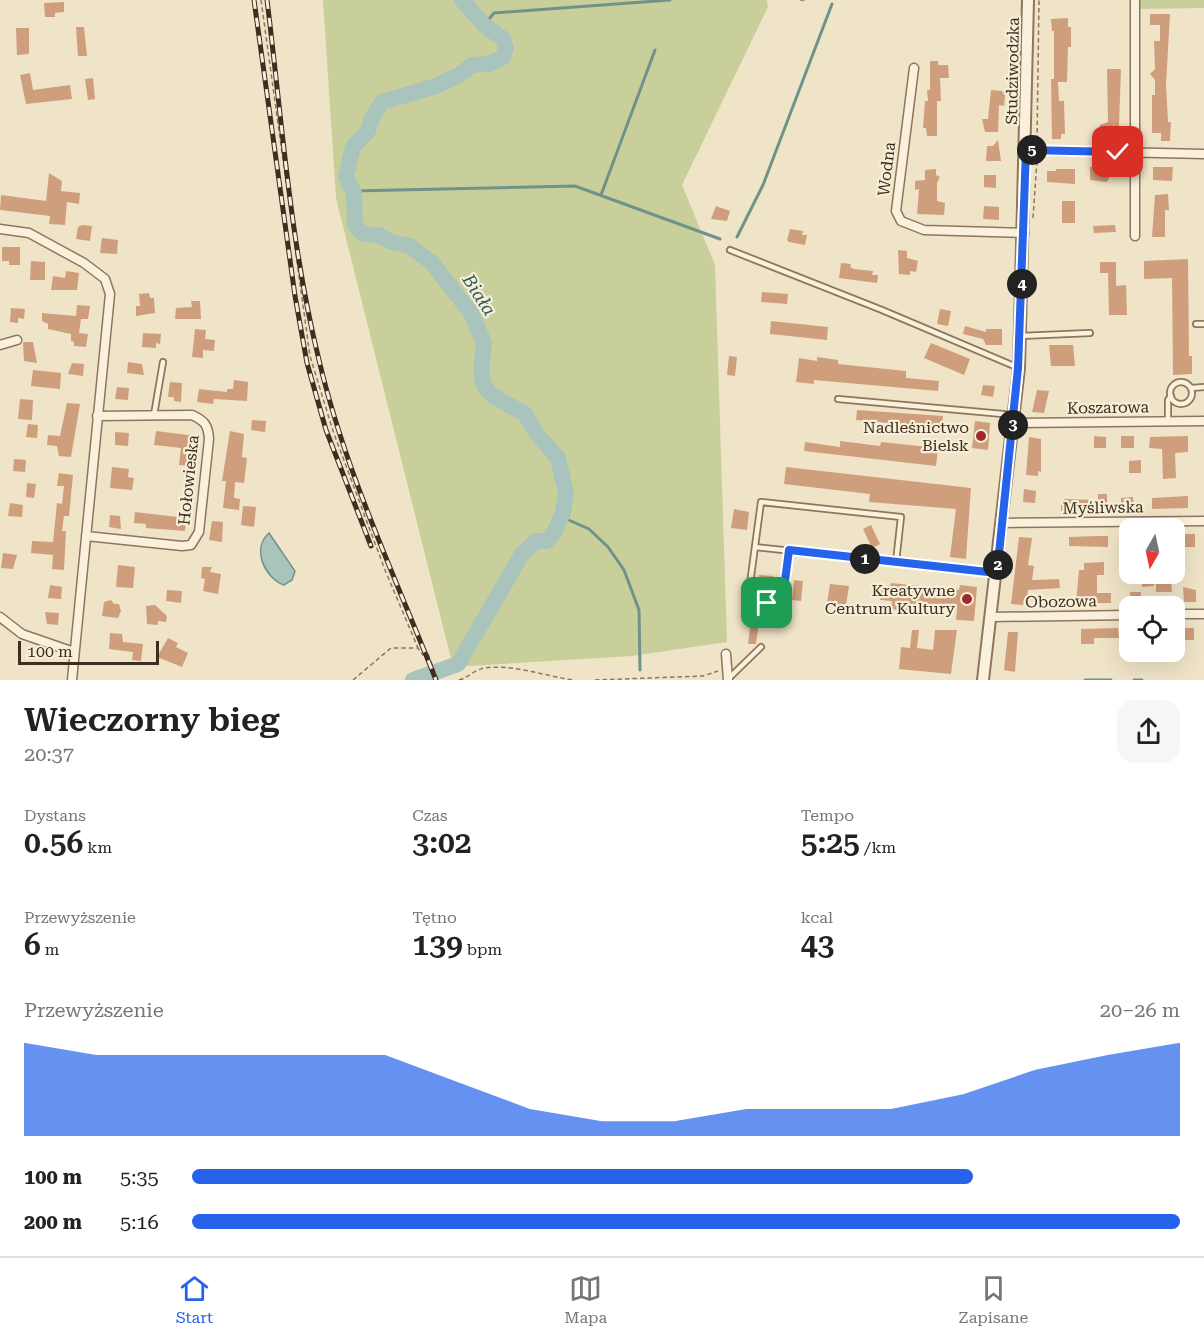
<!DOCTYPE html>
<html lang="pl">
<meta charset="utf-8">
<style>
body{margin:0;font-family:"Roboto Serif",serif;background:#f6f6f6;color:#222;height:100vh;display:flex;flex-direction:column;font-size:22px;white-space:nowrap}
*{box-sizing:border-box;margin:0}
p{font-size:20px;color:#767676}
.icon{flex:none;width:33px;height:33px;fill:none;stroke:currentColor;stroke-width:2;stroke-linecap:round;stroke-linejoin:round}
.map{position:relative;height:680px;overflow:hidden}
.sheet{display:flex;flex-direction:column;background:#fff;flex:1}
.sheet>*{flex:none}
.needle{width:39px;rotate:189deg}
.buttons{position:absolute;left:1119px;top:518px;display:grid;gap:12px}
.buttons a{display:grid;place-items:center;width:66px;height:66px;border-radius:12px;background:#fff;box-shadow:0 6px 24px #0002;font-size:30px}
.scale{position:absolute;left:18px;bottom:15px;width:141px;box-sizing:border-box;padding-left:6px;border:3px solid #3d2e20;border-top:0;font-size:16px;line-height:21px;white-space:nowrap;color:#3d2e20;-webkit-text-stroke:4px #f7eed8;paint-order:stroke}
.pin{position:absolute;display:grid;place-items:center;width:51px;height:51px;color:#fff;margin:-26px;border-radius:12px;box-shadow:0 3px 9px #0006}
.km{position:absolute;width:30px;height:30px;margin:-15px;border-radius:50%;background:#222;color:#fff;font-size:16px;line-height:30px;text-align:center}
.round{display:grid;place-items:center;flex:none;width:63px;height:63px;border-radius:18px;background:#f6f6f6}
.overview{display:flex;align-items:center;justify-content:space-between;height:102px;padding:0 24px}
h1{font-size:33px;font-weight:600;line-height:45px}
.figures{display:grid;grid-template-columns:repeat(3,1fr);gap:9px;height:102px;padding:6px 24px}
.figures div{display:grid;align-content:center}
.figures b{font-size:30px;font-weight:600}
.figures small{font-size:16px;font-weight:400}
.figures p{font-size:16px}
.chart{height:168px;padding:12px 24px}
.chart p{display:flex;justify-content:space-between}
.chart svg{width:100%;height:108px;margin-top:6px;fill:#2563eb;opacity:.7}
ul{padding:0 24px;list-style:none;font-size:20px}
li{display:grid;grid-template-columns:96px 72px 1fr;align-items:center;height:45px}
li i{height:15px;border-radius:8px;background:#2563eb}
.tab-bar{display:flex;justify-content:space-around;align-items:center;height:84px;border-top:2px solid #e0e0e0;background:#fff;font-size:16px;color:#767676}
.tab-bar a{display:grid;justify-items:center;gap:3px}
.tab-bar .current{color:#2563eb}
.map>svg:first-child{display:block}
</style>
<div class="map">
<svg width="1204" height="680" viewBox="0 0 1204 680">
<rect width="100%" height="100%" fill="#f0e4c8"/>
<path fill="#c9cf9b" d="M323 0H767L768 7 682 185 715 265 727 642 632 656 453 667 336 198Z
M1135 0H1204V8L1136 9Z"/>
<path fill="#a9c4bc" stroke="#6f938a" stroke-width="1.5" d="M269 533 295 571 292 580 284 585C265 578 251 549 269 533Z"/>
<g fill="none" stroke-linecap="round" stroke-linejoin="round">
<path stroke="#6f938a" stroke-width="3" d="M484 25 494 13 670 0
M353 191 575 186 720 239
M601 195 655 50
M737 237 763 185 832 4
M562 517 589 529 608 547 624 570 639 610 640 670
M1085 680H1111
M1134 680H1142"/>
<path stroke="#a9c4bc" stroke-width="16" d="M413 680 458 664 522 554 536 541H547L554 533 563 513 566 493 558 458 537 434 525 414 493 396 484 386 481 373 484 343 471 313 432 263 410 246 391 242 379 235 363 234 355 225 354 193 346 177 353 147 368 131 372 118 382 102 436 86 461 74 472 65 489 64 503 57 506 48 503 39 484 25 462 0"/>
</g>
<path fill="#cf9f7d" d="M64 2V12L55 13V17H45L44 3Z
M1150 14H1170L1166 85 1168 122H1171L1170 141H1161V133H1152V95H1155V80L1150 74 1155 69 1154 41H1160V25H1150Z
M1068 18V27H1071V47H1068L1067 82H1058L1059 101H1064L1065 134H1061V139H1052L1051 79H1054V31H1052L1051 19Z
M76 27H84L87 56H78Z
M16 28H29V54L17 55Z
M930 61H938V65H948L949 78H940L941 101H937V136H927L926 128H923L925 101H928L927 90H930Z
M1107 69H1121L1119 126 1123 128 1119 131V135L1100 138V125L1108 122Z
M30 73 33 90 70 85 72 99 26 104 20 75Z
M93 78 95 99 88 100 85 79Z
M991 90 1002 91 1005 95 1004 106 999 105 998 132H985L982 119H988Z
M998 140 1001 161H986L987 146H993Z
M1096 163 1109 165V179L1106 182 1090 180V167H1095Z
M1153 167H1173L1172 181 1153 180Z
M936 169V175L940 177 937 183V201L945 203 944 215 917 214 919 189 915 190V181L925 180V170Z
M1056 169H1075V184L1047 182V171H1056Z
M49 173 62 181 61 191 80 193 79 204 67 202 65 225 49 224 50 216 0 210 1 195 46 201Z
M984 175H996V188L984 187Z
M1168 194 1169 210H1165V237H1152L1155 195Z
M1062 201H1075V223H1062Z
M716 206 730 211 727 221 711 219Z
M984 206 999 207V220L983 219Z
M82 225 92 226 90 241 76 239 78 227Z
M1115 225 1116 232 1094 233 1093 226Z
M790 229 803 231 802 235H807L805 245 789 242 787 240Z
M102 238 118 240 117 254 100 253Z
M2 247H20V265H9V261H2Z
M898 250 907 251V258L918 261 916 272 910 271V275L899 274Z
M1188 259 1189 356H1192V374L1173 375 1172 278 1144 279V261Z
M31 261 45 262V280H30Z
M1100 262H1116V286L1126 285 1127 315H1109L1108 273H1100Z
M841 263 851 264 850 267 854 269 873 271 872 275H878L877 283 839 278Z
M66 271 79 273 77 290H51L53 276 65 278Z
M762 292 788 294 787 304 761 302Z
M149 293 150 298H154L155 313 136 316V306H140L139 294Z
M191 301H200L201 319H175L176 308 192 307Z
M77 305 90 306 88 319H81L79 333 88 334 86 347 74 346V342L71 341V334L48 329V324L42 321V313L76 316Z
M11 308 25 309 24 319 18 318V323L10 322Z
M940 309 951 311 948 326 937 324Z
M771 321 828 327 827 340 770 334Z
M965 326 986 332V329H1002V345H986L983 339 963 334Z
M195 329 206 330 205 339 215 340 214 351 203 350V358L192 357Z
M143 333 161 334 160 344 156 343V348L142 347Z
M23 342H33L37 363 24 361Z
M931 343 970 359 964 375 924 358Z
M1049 345H1073L1075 366H1051Z
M729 356 737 357 735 376 727 375Z
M817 357 838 360V364L906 371V378L939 381 938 391 814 380V384L796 382 799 358 817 361Z
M128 362 142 364 144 375 127 373Z
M72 363 84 364 83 376 68 374Z
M33 370 61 373 60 389 31 386Z
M234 380 248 382 247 401 214 399 213 404 197 402 199 389 227 392V389H233Z
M170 382 182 383 181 402 174 401V397H168Z
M983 385 995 386 993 397 981 395Z
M117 387 129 388 128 400 115 399Z
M1037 390 1049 391 1044 413 1032 412Z
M20 399 33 400 32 420 18 419Z
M67 403 80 404 71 457 59 456 57 446 47 445 48 435 60 436Z
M857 410 943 416 942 428 856 420Z
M252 420 266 421 265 432 251 430Z
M975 421 990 423 988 450 972 448Z
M28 424 38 425 37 438 26 437Z
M156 431 196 436 193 466 179 465 181 448 154 445Z
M230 431 244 434 242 457 247 458 244 483 235 482 234 498 240 499 239 510 223 508 226 481H222Z
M115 432 129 433 128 446 115 445Z
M1094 436 1106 437V448H1094Z
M1121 436H1134V448H1121Z
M1188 436V452L1175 453 1176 478 1163 479 1162 449 1149 448 1150 437Z
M1029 437 1041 439V472L1038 471V476L1026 475Z
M840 441 880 446 881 442 938 448 936 466 804 451 805 442 840 447Z
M14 459 26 460 25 472 13 471Z
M1141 460V473H1129V461Z
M112 467 129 469 128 477 134 478 132 490 110 488Z
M786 467 971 488 966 559 950 557 956 509 869 502 870 494 784 484Z
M59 473 73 475 69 516H64L62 531H66L64 570 52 569 53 555 31 553 32 541 53 542 57 503 62 504 64 486H57Z
M27 483 36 484 34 498 26 497Z
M1024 489 1036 491 1035 503 1023 502Z
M1098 494H1107V510L1061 511V502L1065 499 1098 500Z
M1188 496V508L1152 509V498Z
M1133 497 1134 509 1121 510V498Z
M10 503 23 505 22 517 8 516Z
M243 506 256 507 254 527 241 525Z
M734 509 749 512 747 530 731 528Z
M135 512 186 518 185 531 146 528V524L134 523Z
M110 515 120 516 121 529 109 527Z
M212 521 223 522 222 542 209 540Z
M871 525 880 544 872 548 863 529Z
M1184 534H1195V547H1184Z
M1097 536H1108V547L1069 546V537Z
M1019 537 1032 538 1028 565 1034 566 1032 580 1059 579 1060 588 1028 590 1027 601 1024 600 1023 605 1011 604Z
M3 553 17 555 13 569 1 568Z
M1104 562V575H1097V593H1111V603H1076L1079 570H1084V563Z
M118 565 135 567 133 588 116 587Z
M202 567H212L210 572 221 574 218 594 203 591 205 579 201 578Z
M1142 573H1153L1154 586 1142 587Z
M759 575 773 576 772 594 757 593Z
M1171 579 1172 592H1156V580Z
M794 580 803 581 801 601 792 600Z
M891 583 959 590 960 585 977 587 974 621 956 620 957 608 922 604 921 613 891 609 892 601 880 600 882 586 890 587Z
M830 584 849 586 846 605 827 603Z
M50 585 62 587 61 599 48 598Z
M1183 587 1196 590V602H1184Z
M167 590 182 591 181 603 166 601Z
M1130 592H1141V603H1130Z
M111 600 114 604H119L121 611 118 618 102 616 104 602Z
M155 605 167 616 166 622 158 621V625L147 624 146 606Z
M45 612 59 613 58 625 47 624Z
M751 620 759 621 756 644H748Z
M1118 628 1119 638H1094V644H1081V629Z
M1179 628H1194V640H1179Z
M912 630H919L917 648 933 650 935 630H957L951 674 899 669 901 647 910 648Z
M1008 632H1018L1015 672 1004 670Z
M110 633 122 634 123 642 143 644 141 661 132 660 133 652 109 649Z
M168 638 178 643 176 647 188 653 182 667 157 657Z"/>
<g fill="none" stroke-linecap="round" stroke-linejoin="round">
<g stroke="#8d765c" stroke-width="8">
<path id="service" d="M730 250 882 310 1019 368
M1196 324H1204
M1020 336 1090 333
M1170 393a11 11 0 1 1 22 0a11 11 0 1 1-22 0Z
M1191 388 1204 387
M838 399 1014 415
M154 415 163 362
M1168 421V400L1171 396
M755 547 994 573
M789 550 783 596C773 604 764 605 753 598L749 591 761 502 901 517 896 562
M728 679 761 647"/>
</g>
<g stroke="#8d765c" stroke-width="11">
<path id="minor" d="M914 68 896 211 901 221 924 230 1024 233
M1026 150 1204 154
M0 229 29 233 84 263 105 279 110 294 72 680
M1135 236V0
M0 345 17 340
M1013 423 1204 421
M1003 523 1204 521
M86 536 182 546 191 545 199 532 209 439C208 425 205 421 192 415L97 416
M1174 614H1204
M0 617 22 634 74 652
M992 617 1130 615
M726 654 728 680"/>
</g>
<g stroke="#8d765c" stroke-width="14">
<path id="tertiary" d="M983 680 1019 368 1028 0"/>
</g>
<path stroke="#8d765c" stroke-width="1.5" stroke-dasharray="4.5 3" stroke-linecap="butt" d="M261 0 310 356 333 431 385 570 418 648
M800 0H805
M1037 140 1039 0
M1033 218 1037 160
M353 680 391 648H418L423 655 428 654 438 680
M459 680C468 678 474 670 484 668 513 664 545 676 573 680
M595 680 703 676 718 671"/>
<use href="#service" stroke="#faf1dc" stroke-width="4.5"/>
<use href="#minor" stroke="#faf1dc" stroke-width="8"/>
<use href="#tertiary" stroke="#faf1dc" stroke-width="10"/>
<g stroke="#3d2e20" stroke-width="5">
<path id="rail" d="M254 0 295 296 307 363 326 430 371 546
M267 0C282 120 290 243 319 360 345 471 394 574 436 680"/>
</g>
<use href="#rail" stroke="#f7eed8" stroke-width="3" stroke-dasharray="9" stroke-linecap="butt"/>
</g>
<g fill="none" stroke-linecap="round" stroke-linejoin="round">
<g stroke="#fff" stroke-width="12">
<path id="route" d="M767 603 776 602 783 596 789 550 997 573 1018 368 1026 150 1118 152"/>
</g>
<use href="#route" stroke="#2563eb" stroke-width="8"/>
</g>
<g fill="#9e2a2b" stroke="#f7eed8" stroke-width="2">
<circle cx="981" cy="436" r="6"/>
<circle cx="967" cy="599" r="6"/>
</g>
<g text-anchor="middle" stroke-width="4.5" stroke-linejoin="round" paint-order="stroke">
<g font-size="16" fill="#3d2e20" stroke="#f7eed8">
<text transform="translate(1012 71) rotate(-89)" y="6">Studziwodzka</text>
<text transform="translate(886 169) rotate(-83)" y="6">Wodna</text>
<text transform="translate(1108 407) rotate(-1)" y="6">Koszarowa</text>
<text transform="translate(188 480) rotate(-84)" y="6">Hołowieska</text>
<text transform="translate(1103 507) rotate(-1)" y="6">Myśliwska</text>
<text transform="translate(1061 601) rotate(-1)" y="6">Obozowa</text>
</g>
<g font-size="16" fill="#3d2e20" stroke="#f7eed8" text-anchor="end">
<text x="969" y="433">Nadleśnictwo<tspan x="969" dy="18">Bielsk</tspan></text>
<text x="955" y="596">Kreatywne<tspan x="955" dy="18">Centrum Kultury</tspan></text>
</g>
<g font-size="18" font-style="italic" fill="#2f5d5a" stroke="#f7eed8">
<text transform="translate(479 295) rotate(57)" y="6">Biała</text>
</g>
</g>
</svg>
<div class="buttons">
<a><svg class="needle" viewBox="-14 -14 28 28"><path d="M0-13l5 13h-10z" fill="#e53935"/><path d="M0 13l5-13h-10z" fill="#767676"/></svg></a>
<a><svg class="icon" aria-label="locate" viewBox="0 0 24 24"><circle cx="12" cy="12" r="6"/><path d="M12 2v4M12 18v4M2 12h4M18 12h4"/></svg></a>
</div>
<div class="scale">100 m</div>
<div class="pin" style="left:767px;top:603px;background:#1e9e55"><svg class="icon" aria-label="arrive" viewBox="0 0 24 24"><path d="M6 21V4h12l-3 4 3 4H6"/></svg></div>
<div class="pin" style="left:1118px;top:152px;background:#d93025"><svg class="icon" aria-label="check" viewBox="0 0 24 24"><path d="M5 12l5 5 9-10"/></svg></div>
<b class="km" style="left:865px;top:559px">1</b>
<b class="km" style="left:998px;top:565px">2</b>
<b class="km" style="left:1013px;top:425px">3</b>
<b class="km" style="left:1022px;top:284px">4</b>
<b class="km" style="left:1032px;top:150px">5</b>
</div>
<section class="sheet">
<div class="overview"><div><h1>Wieczorny bieg</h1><p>20:37</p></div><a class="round"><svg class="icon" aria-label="share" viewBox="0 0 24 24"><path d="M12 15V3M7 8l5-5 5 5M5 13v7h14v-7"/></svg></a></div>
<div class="figures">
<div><p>Dystans</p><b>0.56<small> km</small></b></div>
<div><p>Czas</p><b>3:02</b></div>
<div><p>Tempo</p><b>5:25<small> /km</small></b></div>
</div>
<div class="figures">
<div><p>Przewyższenie</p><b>6<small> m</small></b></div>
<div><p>Tętno</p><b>139<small> bpm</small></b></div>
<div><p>kcal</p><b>43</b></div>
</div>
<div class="chart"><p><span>Przewyższenie</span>20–26 m</p>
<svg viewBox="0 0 160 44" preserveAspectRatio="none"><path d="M0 44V6L10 11L20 11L30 11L40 11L50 11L60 22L70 33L80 38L90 38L100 33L110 33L120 33L130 27L140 17L150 11L160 6V44z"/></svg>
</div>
<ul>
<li><b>100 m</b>5:35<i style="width:79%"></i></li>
<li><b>200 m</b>5:16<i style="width:100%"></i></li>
</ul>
</section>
<nav class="tab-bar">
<a class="current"><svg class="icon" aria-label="home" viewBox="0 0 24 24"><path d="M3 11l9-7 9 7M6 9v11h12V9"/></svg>Start</a>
<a><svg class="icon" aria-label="map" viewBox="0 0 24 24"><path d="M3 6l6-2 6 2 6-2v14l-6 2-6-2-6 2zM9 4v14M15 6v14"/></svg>Mapa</a>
<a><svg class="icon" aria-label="saved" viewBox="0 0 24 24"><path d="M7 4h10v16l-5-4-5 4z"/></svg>Zapisane</a>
</nav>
